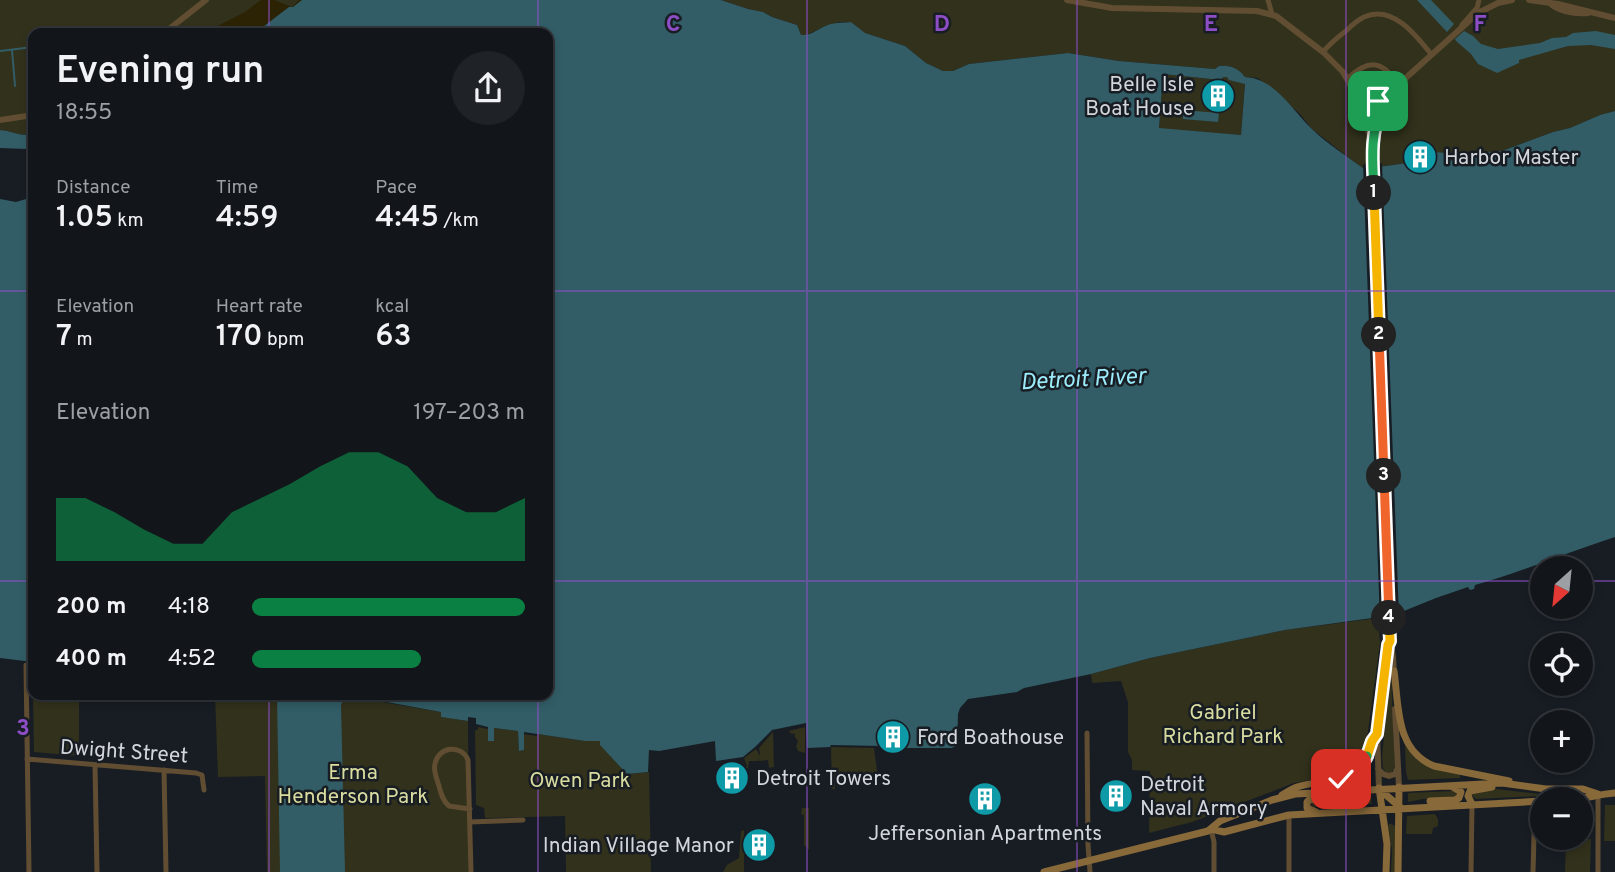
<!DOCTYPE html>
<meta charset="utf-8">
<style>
body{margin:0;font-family:Overpass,sans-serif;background:#1f2328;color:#f1f3f6;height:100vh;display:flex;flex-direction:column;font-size:26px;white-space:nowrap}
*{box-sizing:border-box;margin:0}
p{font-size:23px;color:#9c9fa3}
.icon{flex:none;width:38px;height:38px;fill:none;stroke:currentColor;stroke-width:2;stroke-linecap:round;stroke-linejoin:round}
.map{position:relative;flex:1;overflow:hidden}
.side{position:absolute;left:28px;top:28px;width:525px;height:672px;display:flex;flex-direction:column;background:#12161b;border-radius:14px;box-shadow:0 4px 10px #0003,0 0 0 2px #31353a}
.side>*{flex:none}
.needle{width:46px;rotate:207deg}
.controls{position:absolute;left:1530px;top:556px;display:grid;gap:14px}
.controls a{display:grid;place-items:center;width:63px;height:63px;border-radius:50%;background:#12161b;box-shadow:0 4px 10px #0003,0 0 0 2px #31353a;font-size:35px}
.pin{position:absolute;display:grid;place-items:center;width:60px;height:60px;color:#fff;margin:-30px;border-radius:14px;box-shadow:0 4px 10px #0006}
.km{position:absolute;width:35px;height:35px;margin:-18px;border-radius:50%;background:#222;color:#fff;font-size:19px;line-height:35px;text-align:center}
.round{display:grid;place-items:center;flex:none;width:74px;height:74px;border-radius:37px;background:#1f2328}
.summary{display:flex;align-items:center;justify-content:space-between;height:119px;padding:0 28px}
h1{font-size:38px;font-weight:600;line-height:52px}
.figures{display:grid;grid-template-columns:repeat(3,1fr);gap:10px;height:119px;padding:7px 28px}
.figures div{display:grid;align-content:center}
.figures b{font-size:30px;font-weight:600}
.figures small{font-size:19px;font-weight:400}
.figures p{font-size:19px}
.chart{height:196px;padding:14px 28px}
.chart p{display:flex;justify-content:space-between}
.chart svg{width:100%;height:126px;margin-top:7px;fill:#0b8043;opacity:.7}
ul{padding:0 28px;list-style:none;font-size:23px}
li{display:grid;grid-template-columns:112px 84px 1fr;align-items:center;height:52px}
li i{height:18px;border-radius:9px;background:#0b8043}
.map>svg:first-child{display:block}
</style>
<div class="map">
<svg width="1615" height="872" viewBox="0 0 1615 872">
<rect width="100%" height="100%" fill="#181d24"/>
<path fill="#31311c" d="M0 0H302L293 7H289L255 33H33V134C19 137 14 131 0 130Z
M721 0H1615V111L1600 115 1570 128 1553 132 1502 151 1466 154 1450 161 1431 153 1432 162 1407 163 1363 169 1312 129 1300 114 1258 78 1245 77C1238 68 1231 65 1219 66L1215 69 1119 61 1068 53 969 64 953 71H943L926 63 905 46 864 33 851 22H839L826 26 806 35H801L797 25 772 17 763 12 748 9Z
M1163 74 1221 80 1223 77H1228L1230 80 1245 83 1241 135 1159 129Z
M1378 618 1380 643 1366 746 1358 762 1347 771 1341 774 1294 783 1192 822 1149 833 1150 771 1132 770V760L1128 752V702L1121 681 1092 683 1091 674 1150 658 1285 630Z
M1390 672H1391L1395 769 1390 773C1381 772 1383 765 1382 757Z
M33 695H79V756L34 752Z
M215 695H341L441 712 442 717 468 721 469 872H267L265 776 218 777Z
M478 727 488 729V740L494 728 518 731 519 751 524 750 523 734 537 736V734L585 741H600L627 774 649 772 651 872H566L565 816 485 818 484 808 476 805 475 730H478Z
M805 727V753L798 751 796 746 798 741 795 737V734L790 733 789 731Z
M773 732 774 767 769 768 768 760 759 761V758L758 761H749L748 768H746L747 766 744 758 756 749 760 756 759 748Z
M1405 744C1418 766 1436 770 1460 774V778L1408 780 1406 772Z
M831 747 874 748 878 778 835 779V789H832Z
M1497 789 1539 794V796L1476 799 1472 796 1473 793Z
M1453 791 1457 794 1454 798 1422 799 1408 802V793Z
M1371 795 1372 804 1314 807 1311 804 1314 801 1353 799Z
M1605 805H1615V841H1604Z
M802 808H809V850L804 845V815L801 814Z
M1435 814 1438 819V826L1433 828 1432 834H1407L1406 833 1407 816Z
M1389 824H1391L1395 826V872H1391L1392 850 1388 827Z
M744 830V872H723L727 865 739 858 741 831Z
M1591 839 1590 872H1565L1566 840Z"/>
<path fill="#2b2303" d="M261 0H274L292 7 299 0H302L293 7H289L255 33H204L245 12Z"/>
<path fill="#325d66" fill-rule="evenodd" d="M302 0H721L748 9 763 12 772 17 797 25 801 35C811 36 819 28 828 25 836 22 844 23 851 22L865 33 905 46 926 63 943 71H953L969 64 1068 53 1119 61 1215 69 1219 66C1231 65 1238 68 1245 77 1276 79 1291 109 1312 129 1327 144 1347 156 1364 169L1407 163 1431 162V152L1448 153 1450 161 1465 154 1502 151 1553 132 1570 128 1600 115 1615 111V537C1568 552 1522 572 1475 585L1474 589 1470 590 1468 587 1436 598 1394 615 1285 630 1150 658 1091 674 1024 688 1017 692 968 699 960 708 958 714 957 745 952 748H903L904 728 883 726 882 746 831 745 830 747 807 748 806 723 772 730 755 747 743 757 716 761 715 741 659 751 649 750 648 772 627 774 600 745V741H585L524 732V750L519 751 518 731 494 728V741H488V727L476 724V718L468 717V721L441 717V712L354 696C347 697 343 698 341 705L345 872H280L277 695H548V33H255L289 7H293ZM1163 74 1221 80 1223 77H1227L1229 80 1245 84 1241 135 1159 128Z
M1417 0H1431L1454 24 1447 32Z
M1464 31 1473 36 1481 44 1498 49 1540 43 1552 38 1566 37 1573 33 1596 31 1615 35V49L1591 45 1568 46 1519 60V63L1497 73 1478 64 1471 54 1456 41 1455 39Z
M1183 110 1219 113 1218 122 1183 119Z
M0 130C14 131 19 137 33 134V153L27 149 0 148Z
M33 197V662L0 658V199L16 202Z"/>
<path fill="#181d24" d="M1382 163 1399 617 1380 621 1363 164Z"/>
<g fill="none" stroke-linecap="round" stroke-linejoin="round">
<path stroke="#325d66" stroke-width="2" d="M12 50 15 86
M0 51 33 47"/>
<path stroke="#614e32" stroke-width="5" d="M1268 0 1272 14
M1462 25 1477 8 1479 0
M1323 52C1330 43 1338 37 1347 30 1352 25 1358 20 1364 17 1392 4 1416 35 1431 54
M1348 78C1369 59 1383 60 1398 85
M26 665 29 872
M1087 733 1088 845 1090 872
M27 759 196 773 202 775 204 790
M95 765 97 872
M164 770 166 872
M470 809 449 806C443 801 441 794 439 786 437 779 433 771 435 764 438 746 462 744 468 760L471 872
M470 822 523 820
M1211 829 1214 842V872
M1289 872V815
M1471 872 1472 804
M1533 872 1535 801
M1598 872V794"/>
<path stroke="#614e32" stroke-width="6" d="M1067 0 1112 8 1257 11 1276 16 1323 52 1343 72 1360 102 1372 144 1390 641 1393 657 1394 674
M1529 0 1558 4 1615 18
M1552 5C1562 12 1577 14 1588 13
M164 33 206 0
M1362 97 1366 103 1373 104 1394 87
M0 120 33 115
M1372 142 1381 110 1398 85 1478 13 1498 3 1512 0
M1395 709 1399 787
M1378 769 1383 774 1389 776 1395 774 1398 768
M1379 788 1377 734 1389 642"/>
<path stroke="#88693a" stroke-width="7" d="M1394 671C1399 706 1395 750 1434 766L1509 781
M1379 788 1387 844 1386 872
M1379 789 1400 807
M1282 795C1287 792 1292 789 1297 787 1320 779 1346 785 1363 764 1370 755 1370 743 1377 734
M1569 800C1585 799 1599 794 1615 793
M1430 801 1455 800 1459 798 1461 792 1451 786
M1472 804 1468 796 1470 791 1492 787
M1316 812 1307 808V802L1309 800 1354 795 1363 790
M1211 829 1224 832 1289 815 1542 801
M1044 872 1208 831 1220 821 1272 800 1295 794 1502 783 1546 789H1583L1598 794
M1398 872 1399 787"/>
</g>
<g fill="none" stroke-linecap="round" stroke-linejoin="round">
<g stroke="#fff" stroke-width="14">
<path id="split-1" d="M1374 193C1373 164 1369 135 1382 108 1386 100 1393 93 1398 85L1390 90 1378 101"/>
</g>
<g stroke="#fff" stroke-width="14">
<path id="split-2" d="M1374 193 1379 335"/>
</g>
<g stroke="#fff" stroke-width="14">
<path id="split-3" d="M1379 335 1384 476"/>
</g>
<g stroke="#fff" stroke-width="14">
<path id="split-4" d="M1384 476 1389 618"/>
</g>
<g stroke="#fff" stroke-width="14">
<path id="split-5" d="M1367 756 1372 741 1377 734 1388 645 1390 641 1389 618"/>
</g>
<g stroke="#fff" stroke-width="14">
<path id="split-6" d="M1341 779C1353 774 1362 767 1367 756"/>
</g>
<use href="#split-1" stroke="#22a559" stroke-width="9"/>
<use href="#split-2" stroke="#f5b400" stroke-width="9"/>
<use href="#split-3" stroke="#f0652b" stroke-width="9"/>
<use href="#split-4" stroke="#f0652b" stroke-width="9"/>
<use href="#split-5" stroke="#f5b400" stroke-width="9"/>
<use href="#split-6" stroke="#22a559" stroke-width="9"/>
</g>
<path fill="none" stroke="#8d4ec5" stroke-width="2" stroke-opacity="0.55" d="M269 0V33M538 0V33M807 0V872M1077 0V872M1346 0V872M0 291H33M548 291H1615M0 581H33M548 581H1542M1580 581H1615M269 695V872M538 695V872"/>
<defs>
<g id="building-disc" transform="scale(1.75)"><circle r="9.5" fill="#0f9aa8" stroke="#181d24"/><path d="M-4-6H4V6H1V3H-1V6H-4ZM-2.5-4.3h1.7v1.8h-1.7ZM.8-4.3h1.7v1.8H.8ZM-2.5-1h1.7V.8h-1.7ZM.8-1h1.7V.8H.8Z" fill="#fff"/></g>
</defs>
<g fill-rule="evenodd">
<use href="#building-disc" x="1218" y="96"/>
<use href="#building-disc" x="1420" y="157"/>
<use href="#building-disc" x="893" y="737"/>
<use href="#building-disc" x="732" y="778"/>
<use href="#building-disc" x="1116" y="796"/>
<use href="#building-disc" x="985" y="799"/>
<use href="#building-disc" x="759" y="845"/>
</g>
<g text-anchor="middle" stroke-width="5" stroke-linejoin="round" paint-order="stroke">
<g font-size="21" fill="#d3d6db" stroke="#181d24" text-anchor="start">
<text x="1194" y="91" text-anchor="end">Belle Isle<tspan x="1194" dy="24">Boat House</tspan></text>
<text x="1444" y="164">Harbor Master</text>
<text x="917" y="744">Ford Boathouse</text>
<text x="756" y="785">Detroit Towers</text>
<text x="1140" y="791">Detroit<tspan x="1140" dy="24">Naval Armory</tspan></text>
<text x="985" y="840" text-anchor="middle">Jeffersonian Apartments</text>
<text x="734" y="852" text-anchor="end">Indian Village Manor</text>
</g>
<g font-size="21" fill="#d9dc9f" stroke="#181d24">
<text x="1223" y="719">Gabriel<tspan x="1223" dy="24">Richard Park</tspan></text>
<text x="353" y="779">Erma<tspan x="353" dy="24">Henderson Park</tspan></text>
<text x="580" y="787">Owen Park</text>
</g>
<g font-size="21" fill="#d3d6db" stroke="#181d24">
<text transform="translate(124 751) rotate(4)" y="7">Dwight Street</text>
</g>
<g font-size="23" font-style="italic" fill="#9decfc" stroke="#181d24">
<text transform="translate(1083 378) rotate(-3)" y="8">Detroit River</text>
</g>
</g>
<g font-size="23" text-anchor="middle" font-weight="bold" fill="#8d4ec5" stroke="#181d24" stroke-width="5" stroke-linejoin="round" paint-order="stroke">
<text x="673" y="31">C</text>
<text x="942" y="31">D</text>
<text x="1211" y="31">E</text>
<text x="1480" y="31">F</text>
<text x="23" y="735">3</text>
</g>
</svg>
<div class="controls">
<a><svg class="needle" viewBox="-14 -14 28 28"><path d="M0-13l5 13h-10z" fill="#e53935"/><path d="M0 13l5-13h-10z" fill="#9c9fa3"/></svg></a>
<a><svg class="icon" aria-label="locate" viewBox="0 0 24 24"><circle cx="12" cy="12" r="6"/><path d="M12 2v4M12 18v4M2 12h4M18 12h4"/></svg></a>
<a>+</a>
<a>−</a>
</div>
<div class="pin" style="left:1378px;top:101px;background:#1e9e55"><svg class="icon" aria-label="arrive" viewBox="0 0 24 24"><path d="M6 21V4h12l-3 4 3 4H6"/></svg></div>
<div class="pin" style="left:1341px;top:779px;background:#d93025"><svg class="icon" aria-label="check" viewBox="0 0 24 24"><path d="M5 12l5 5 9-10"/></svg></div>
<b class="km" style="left:1374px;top:193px">1</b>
<b class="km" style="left:1379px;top:335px">2</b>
<b class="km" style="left:1384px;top:476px">3</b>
<b class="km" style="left:1389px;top:618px">4</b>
<section class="side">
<div class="summary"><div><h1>Evening run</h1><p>18:55</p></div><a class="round"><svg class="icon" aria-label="share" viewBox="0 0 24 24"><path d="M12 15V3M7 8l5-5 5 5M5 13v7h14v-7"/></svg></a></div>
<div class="figures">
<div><p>Distance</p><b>1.05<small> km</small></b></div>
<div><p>Time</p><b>4:59</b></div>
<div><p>Pace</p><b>4:45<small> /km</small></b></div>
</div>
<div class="figures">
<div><p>Elevation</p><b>7<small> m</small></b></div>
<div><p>Heart rate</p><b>170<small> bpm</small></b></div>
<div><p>kcal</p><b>63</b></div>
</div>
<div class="chart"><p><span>Elevation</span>197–203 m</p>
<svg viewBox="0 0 160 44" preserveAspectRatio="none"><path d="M0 44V22L10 22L20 27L30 33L40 38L50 38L60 27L70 22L80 17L90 11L100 6L110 6L120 11L130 22L140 27L150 27L160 22V44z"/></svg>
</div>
<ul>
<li><b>200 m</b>4:18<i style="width:100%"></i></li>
<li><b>400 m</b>4:52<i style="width:62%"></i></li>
</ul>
</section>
</div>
